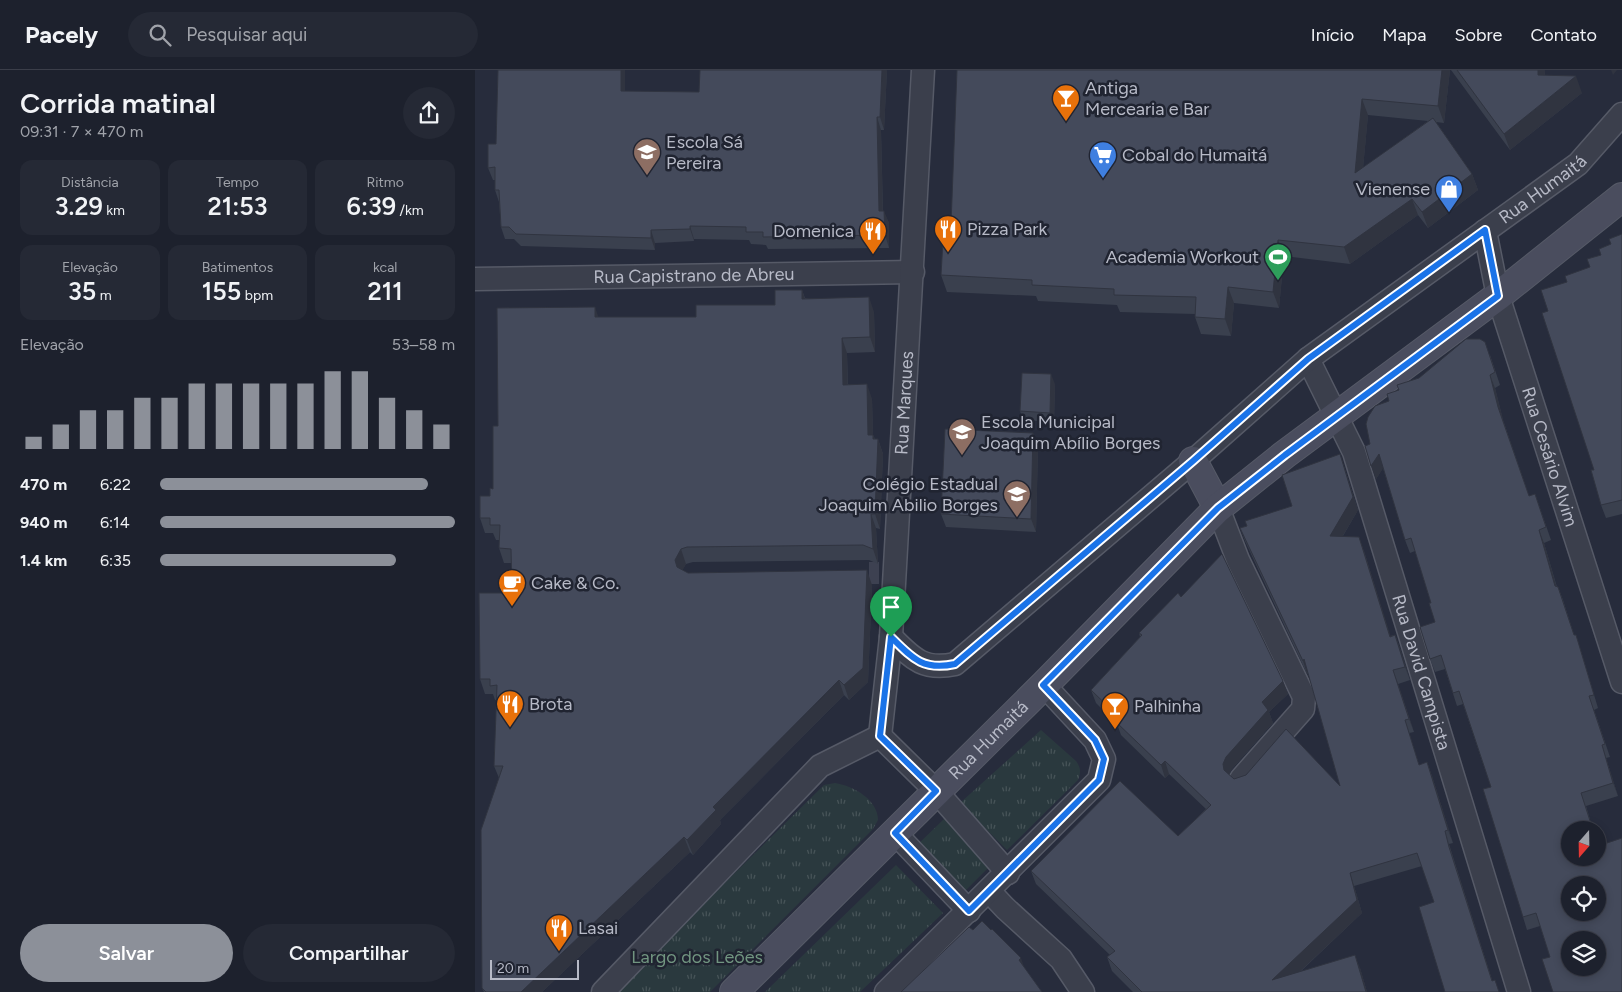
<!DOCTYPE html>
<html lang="pt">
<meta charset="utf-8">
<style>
body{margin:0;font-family:Figtree,sans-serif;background:#252935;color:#f1f3f6;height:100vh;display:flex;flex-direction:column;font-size:19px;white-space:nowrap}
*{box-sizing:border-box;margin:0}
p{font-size:16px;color:#a0a3aa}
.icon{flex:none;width:28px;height:28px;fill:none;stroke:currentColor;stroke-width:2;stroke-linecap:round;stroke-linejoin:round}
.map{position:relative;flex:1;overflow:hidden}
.sheet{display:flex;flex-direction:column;background:#1d212d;width:475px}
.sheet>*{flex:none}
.needle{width:32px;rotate:200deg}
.controls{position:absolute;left:1086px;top:751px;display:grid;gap:10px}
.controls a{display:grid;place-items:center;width:45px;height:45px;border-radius:50%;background:#1d212d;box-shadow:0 2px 8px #0003,0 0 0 1px #3b3e49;font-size:25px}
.scale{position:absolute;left:15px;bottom:12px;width:89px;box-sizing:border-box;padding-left:5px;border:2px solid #b7bac7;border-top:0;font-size:14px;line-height:18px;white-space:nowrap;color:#b7bac7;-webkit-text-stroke:4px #202431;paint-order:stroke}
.pin{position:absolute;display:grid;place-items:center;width:42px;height:42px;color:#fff;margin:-51px -21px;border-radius:50% 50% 50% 0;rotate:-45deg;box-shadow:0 0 5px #0007}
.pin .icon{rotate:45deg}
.round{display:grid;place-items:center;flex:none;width:52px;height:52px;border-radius:26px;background:#252935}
.head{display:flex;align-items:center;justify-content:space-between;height:85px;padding:0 20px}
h1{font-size:28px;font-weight:600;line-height:38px}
.metrics{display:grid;grid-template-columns:repeat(3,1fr);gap:8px;height:85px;padding:5px 20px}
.metrics div{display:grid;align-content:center;border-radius:12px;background:#252935;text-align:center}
.metrics b{font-size:25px;font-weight:600}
.metrics small{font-size:14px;font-weight:400}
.metrics p{font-size:14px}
.chart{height:140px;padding:10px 20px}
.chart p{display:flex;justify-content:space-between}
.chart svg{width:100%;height:90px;margin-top:5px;stroke:#8c9099;stroke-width:6}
.cta{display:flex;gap:10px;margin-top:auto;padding:10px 20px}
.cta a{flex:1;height:58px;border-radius:30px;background:#8c9099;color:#fff;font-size:20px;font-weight:600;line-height:58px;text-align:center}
.cta a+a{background:#252935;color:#f1f3f6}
ul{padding:0 20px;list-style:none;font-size:16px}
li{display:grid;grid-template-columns:80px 60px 1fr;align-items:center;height:38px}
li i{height:12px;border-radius:6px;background:#8c9099}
header{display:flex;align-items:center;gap:30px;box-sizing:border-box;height:70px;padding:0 25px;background:#1d212d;border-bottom:1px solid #3b3e49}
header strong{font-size:24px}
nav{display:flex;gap:28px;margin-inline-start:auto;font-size:18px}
.search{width:350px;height:45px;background:#252935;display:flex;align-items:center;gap:12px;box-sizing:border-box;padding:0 18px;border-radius:28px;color:#a0a3aa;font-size:19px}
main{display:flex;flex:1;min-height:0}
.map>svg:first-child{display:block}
</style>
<header>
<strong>Pacely</strong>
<div class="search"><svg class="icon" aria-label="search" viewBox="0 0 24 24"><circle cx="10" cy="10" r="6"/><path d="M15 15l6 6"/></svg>Pesquisar aqui</div>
<nav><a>Início</a><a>Mapa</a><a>Sobre</a><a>Contato</a></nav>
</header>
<main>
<section class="sheet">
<div class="head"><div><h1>Corrida matinal</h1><p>09:31 · 7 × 470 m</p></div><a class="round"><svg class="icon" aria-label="share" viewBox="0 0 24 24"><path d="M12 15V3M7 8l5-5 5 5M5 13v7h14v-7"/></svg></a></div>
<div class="metrics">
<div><p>Distância</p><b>3.29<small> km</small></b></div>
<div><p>Tempo</p><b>21:53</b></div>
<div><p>Ritmo</p><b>6:39<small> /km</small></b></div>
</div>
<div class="metrics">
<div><p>Elevação</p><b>35<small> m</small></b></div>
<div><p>Batimentos</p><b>155<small> bpm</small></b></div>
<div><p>kcal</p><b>211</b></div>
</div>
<div class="chart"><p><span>Elevação</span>53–58 m</p>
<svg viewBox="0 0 160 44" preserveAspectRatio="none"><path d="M5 44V38M15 44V32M25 44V25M35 44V25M45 44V19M55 44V19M65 44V12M75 44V12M85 44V12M95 44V12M105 44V12M115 44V6M125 44V6M135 44V19M145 44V25M155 44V32"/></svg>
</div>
<ul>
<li><b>470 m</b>6:22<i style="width:91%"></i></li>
<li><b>940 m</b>6:14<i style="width:100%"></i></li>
<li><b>1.4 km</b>6:35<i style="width:80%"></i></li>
</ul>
<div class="cta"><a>Salvar</a><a>Compartilhar</a></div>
</section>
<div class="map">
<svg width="1147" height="922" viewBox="0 0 1147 922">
<defs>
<pattern id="grass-tufts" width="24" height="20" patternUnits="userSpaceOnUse" patternTransform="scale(1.25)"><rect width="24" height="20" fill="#2a393e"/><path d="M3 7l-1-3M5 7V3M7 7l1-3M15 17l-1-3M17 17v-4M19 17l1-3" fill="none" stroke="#475458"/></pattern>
</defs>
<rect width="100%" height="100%" fill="#272c3c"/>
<path fill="url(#grass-tufts)" d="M566 660 601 691C606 698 606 702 603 710L532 780 485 733Z
M360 713C379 716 403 730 403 750L398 759 235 922H139L349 715Z
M469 749 517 794 485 826 438 779Z
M421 795 468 843 385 922H290Z"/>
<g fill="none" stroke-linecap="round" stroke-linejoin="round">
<path stroke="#3d4151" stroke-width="22" stroke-dasharray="22 11" stroke-linecap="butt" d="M394 503H404"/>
<g stroke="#565a67" stroke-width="25">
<g id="street">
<path id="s1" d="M1010 161 1023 226 1147 612"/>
<path id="s2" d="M0 209 438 202"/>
<path id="s3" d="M833 289 879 382 1044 922"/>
<path d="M743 438 763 490 829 627 828 639 766 709"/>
<path id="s4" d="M416 567C437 588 448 601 480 594L718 391 833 289 1103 94 1147 44"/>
<path id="s5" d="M405 666 416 567 448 0"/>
<path d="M405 666 461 721 533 803"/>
<path d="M420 763 494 841"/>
<path d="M514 821 530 838 586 889 608 922"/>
<path d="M128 922 345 696 405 666"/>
<path d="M411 922 624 710 629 689 620 670 569 615"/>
</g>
</g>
<g stroke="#565a67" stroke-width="30">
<g id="secondary">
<path d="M718 391 743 438"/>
<path id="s6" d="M259 922 569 615 743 438 809 385 1023 226 1147 127"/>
</g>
</g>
<use href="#street" stroke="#3b3f4c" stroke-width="22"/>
<use href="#secondary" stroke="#4a4d5e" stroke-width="28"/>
</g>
<path fill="#3a404e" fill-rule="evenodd" d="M36 0 150 21 224 22 412 0 409 60H406L408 141 414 153V178L293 179 291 175 276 174 274 170 219 169V171L180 173V180L46 176 39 169H30L26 157 24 132 20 120V110H18L13 98 21 74Z
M975 0 969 53 961 52 997 104 1003 120 953 158 943 145 875 194 809 186 804 238 759 233 756 266 726 264 720 247V244L645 242 642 235 563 231 561 226 472 222 466 205 476 154ZM893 45 953 51 888 98Z
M976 0H1070V5L1107 23 1035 80Z
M1147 164V444L1131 448 1126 435 1119 400 1073 241 1092 212 1115 197 1126 185Z
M327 220 330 228 399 242 400 282 372 283 373 314 397 329 398 365 400 369H403L408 384 405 459 401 458 403 494 394 490 218 492 211 494 207 500 213 503 397 515 393 612 374 630 369 625 245 750 246 754 218 785 215 782 67 922H9L7 918 24 708 19 696 22 630H20L18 624H10L5 609 37 523 36 493H29L24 478V470H21L18 463H10L5 448 18 419 23 356 124 247H221L300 235Z
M1015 285 1025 315 1020 318 1028 350 1054 426 1060 424 1076 470 1069 473 1082 517H1083L1088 530 1099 565 1105 578 1123 638 1119 640 1135 687 1131 688 1143 726 1111 736 1123 776 1075 887 1065 856 1052 860 1048 847 1016 717 988 634 982 636 970 599 960 602 955 589 960 552 956 533 940 481 935 483 930 470 908 398 901 409 895 374 914 331 924 320Z
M580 314 579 352 548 350 545 341Z
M558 363 563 377 561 462 471 457 466 444Z
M865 384 883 440 868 466 889 481 915 566 920 565 925 578 935 610 923 614 939 662 934 663 944 695 952 692 957 706 978 773 974 774 979 790 1017 910 1025 922 959 832 947 796 879 816 887 843 825 902 885 898 892 922H658L637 901 632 887 635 885 561 814 556 801 703 766 731 739 694 704 690 708 646 665 642 654 621 633 616 620 665 567 664 563 808 611 813 624 794 642 798 653 756 700 754 705 759 709 865 716 833 603 832 604 770 471 765 458 772 456 817 436Z"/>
<path fill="#303440" d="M146 0H150V33L146 21Z
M407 0H412L409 60 405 47Z
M967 0H975L969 53 963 36Z
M1063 0H1070L1069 21 1063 5Z
M1136 0H1142L1138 5Z
M1101 6 1107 23 1035 80 1029 64Z
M887 29 893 45 886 120 880 103Z
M402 47 406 60 408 153 404 141Z
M997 104 1003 120 953 158 947 142Z
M937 129 943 145 875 194 869 177Z
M409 141 414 153V178L410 165Z
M215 156 219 169V171L215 159Z
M176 160 180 173V180L176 168Z
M803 170 809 186 804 238 798 222Z
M753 217 759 233 756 266 750 249Z
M327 220 332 235 327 229Z
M394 227 399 242 400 282 395 267Z
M120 237 125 252 120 247Z
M367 268 372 283 373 329 368 315Z
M576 304 580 314 579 352 575 343Z
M1015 305 1020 318 1028 350 1023 337Z
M392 314 397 329 398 367V365L403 377V369L408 384 405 459 400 444 393 365Z
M558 363 563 377 561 462 556 449Z
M865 384 883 440 860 479 855 466Z
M904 384 909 397 901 409 896 396Z
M396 444 401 458 403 494 398 479Z
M1064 460 1069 473 1085 529 1080 516Z
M884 467 889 481 920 580 915 567Z
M206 479 211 494 205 505 200 490Z
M392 500 397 515 393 612 374 630 369 615Z
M920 565 925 578 935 610 930 597Z
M829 589 834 602 832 604 828 591Z
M918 600 923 614 939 662 934 649Z
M364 610 369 625 245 750 246 754 218 785 212 770 238 737Z
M808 611 813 624 794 642 798 653 756 700 753 707 749 700 748 694 751 687 787 632Z
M1127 675 1131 688 1143 726 1138 713Z
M690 691 694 704 690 708 686 695Z
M952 692 957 706 978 773 973 760Z
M970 761 974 774 1021 922 1017 911Z
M209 767 215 782 67 922H46Z
M875 803 879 816 887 843 803 922 797 910Z
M880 885 885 898 892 922H891Z
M546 888 550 900 544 890Z"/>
<path fill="#444a5b" stroke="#303440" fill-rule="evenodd" d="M23 0H146V21L224 22 225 0H407L405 47H402L404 141H409L410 165 288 167V162H271V157L215 156V159L176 160V168L41 164 34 157H26L24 120H20V97L13 98V74H21Z
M482 0H967L963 36 887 29 880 103 958 48 997 104 947 142 937 129 869 177 803 170 798 222 753 217 750 249 720 247 721 227 639 225V219L557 215V210L466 205 469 154H476Z
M982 0H1063V5L1101 6 1029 64Z
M1147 164V430L1126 435 1116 400H1119L1067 243 1073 241 1066 220 1092 212 1090 206 1115 197 1112 189 1126 185 1124 179 1136 174 1134 169Z
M300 220H327V229L394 227 395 267 367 268 368 315 392 314 393 365H398V369H403L400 444H396L398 479 388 475 212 477 206 479 200 490 202 497 213 503 392 500 388 598 369 615 364 610 238 737 241 740 212 770 209 767 46 922H11L7 918 6 760 28 696H19L22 615 15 616V609H5L4 523H37L36 479 24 478 25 455H15V448H5V426H15V418L18 419V356H23L22 238 120 237V247H221V235H300Z
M991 269H1005L1010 272 1020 302 1015 305 1023 337 1054 426 1060 424 1071 457 1064 460 1080 516 1083 517 1099 565H1101L1119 625 1114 626 1130 674 1127 675 1138 713 1106 723 1118 760H1095V788H1122V775L1123 776 1147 768V922H1078L1067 889 1075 887 1061 843 1048 847 1008 719 1016 717 984 621 978 623 966 585 955 589 945 557 960 552 954 533H956L936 468 930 470 904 384 896 396 890 376 895 374 891 354 893 347 900 336 914 331 912 324 924 320 922 315 944 308ZM1095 815H1122V842H1095ZM1095 870H1122V898H1095Z
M547 303 576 304 575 343 545 341Z
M470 359 558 363 556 449 466 444Z
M865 384 878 427 855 466 884 467 915 567 920 565 930 597 918 600 934 649 930 650 944 695 952 692 973 760 970 761 974 777 1017 911 1020 910 1024 922H970L944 837 959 832 942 783 875 803 882 830 797 910 880 885 891 922H667L632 887 640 881 556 801 645 711 703 766 736 735 690 691 686 695 641 652 645 648 616 620 667 565 664 563 703 523 706 527 747 484 808 611 787 632 793 640 751 687 748 694 749 700 759 709 771 705 811 659 865 716 829 589 828 591 765 458 772 456 770 451 817 436 807 405Z
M507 851 516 860 517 859 546 888 544 890 567 922H426L494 857 498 860Z"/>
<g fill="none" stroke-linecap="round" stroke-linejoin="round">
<g stroke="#fff" stroke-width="10">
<path id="route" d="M1010 160 1023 226 810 385 743 438 568 615 620 670 629 689 624 710 494 841 420 763 461 721 405 666 416 567C437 588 448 601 480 594L718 391 833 289Z"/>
</g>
<use href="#route" stroke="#1a73e8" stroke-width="6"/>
</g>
<defs>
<g id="bar-pin" transform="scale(1.4375)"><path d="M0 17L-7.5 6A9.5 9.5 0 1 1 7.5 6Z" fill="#e8710a" stroke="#202431"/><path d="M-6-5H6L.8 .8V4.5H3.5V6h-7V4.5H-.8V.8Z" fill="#fff"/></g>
<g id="school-pin" transform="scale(1.4375)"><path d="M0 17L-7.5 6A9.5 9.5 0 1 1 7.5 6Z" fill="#8d6e63" stroke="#202431"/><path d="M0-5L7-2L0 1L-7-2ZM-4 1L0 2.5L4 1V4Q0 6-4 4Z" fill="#fff"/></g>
<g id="supermarket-pin" transform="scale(1.4375)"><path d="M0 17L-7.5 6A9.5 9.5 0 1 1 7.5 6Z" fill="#3f7fe0" stroke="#202431"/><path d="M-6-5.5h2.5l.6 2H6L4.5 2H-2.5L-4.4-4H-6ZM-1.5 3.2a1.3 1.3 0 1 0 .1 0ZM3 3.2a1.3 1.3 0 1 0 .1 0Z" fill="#fff"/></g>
<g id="shop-pin" transform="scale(1.4375)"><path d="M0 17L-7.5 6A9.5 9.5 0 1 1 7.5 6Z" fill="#3f7fe0" stroke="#202431"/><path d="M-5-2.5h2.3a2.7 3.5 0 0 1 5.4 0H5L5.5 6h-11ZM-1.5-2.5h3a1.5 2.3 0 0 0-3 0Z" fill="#fff"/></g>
<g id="restaurant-pin" transform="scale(1.4375)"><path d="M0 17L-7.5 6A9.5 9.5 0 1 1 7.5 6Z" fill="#e8710a" stroke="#202431"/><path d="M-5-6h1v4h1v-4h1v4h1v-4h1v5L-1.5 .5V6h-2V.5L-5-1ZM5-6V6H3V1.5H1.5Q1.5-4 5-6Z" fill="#fff"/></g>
<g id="stadium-pin" transform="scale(1.4375)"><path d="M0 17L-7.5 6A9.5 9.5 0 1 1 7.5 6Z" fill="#2e9e5b" stroke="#202431"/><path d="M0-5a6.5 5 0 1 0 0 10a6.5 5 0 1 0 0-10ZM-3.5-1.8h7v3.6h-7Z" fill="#fff"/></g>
<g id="cafe-pin" transform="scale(1.4375)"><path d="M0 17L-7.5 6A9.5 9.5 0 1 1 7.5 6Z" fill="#e8710a" stroke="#202431"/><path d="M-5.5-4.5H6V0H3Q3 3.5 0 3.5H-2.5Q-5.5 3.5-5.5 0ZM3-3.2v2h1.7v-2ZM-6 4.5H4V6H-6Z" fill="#fff"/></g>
</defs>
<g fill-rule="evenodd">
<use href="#bar-pin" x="591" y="28"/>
<use href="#school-pin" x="172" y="82"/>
<use href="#supermarket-pin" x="628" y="85"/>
<use href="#shop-pin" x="974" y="119"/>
<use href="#restaurant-pin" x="473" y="159"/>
<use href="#restaurant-pin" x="398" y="161"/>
<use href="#stadium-pin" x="803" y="187"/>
<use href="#school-pin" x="487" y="362"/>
<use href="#school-pin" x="542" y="424"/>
<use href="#cafe-pin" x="37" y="513"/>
<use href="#restaurant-pin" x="35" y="634"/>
<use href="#bar-pin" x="640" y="636"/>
<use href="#restaurant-pin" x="84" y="858"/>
</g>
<g text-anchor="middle" stroke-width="5" stroke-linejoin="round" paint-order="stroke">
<g font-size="18" fill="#b7bac7" stroke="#202431" text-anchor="start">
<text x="610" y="24">Antiga<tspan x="610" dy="21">Mercearia e Bar</tspan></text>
<text x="191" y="78">Escola Sá<tspan x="191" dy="21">Pereira</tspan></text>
<text x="647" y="91">Cobal do Humaitá</text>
<text x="955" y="125" text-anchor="end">Vienense</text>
<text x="492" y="165">Pizza Park</text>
<text x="379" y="167" text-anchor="end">Domenica</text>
<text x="784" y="193" text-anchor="end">Academia Workout</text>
<text x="506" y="358">Escola Municipal<tspan x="506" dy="21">Joaquim Abílio Borges</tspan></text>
<text x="523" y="420" text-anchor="end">Colégio Estadual<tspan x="523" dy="21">Joaquim Abilio Borges</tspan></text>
<text x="56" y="519">Cake &amp; Co.</text>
<text x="54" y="640">Brota</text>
<text x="659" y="642">Palhinha</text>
<text x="103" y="864">Lasai</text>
</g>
<g font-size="18" fill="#b7bac7" stroke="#202431">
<text dy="6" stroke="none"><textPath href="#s4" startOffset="830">Rua Humaitá</textPath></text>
<text dy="6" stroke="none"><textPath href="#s2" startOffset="219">Rua Capistrano de Abreu</textPath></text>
<text dy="6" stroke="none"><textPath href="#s5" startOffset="334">Rua Marques</textPath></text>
<text dy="6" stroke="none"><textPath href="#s1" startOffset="235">Rua Cesário Alvim</textPath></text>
<text dy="6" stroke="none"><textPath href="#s3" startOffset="334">Rua David Campista</textPath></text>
<text dy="6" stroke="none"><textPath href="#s6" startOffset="358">Rua Humaitá</textPath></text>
</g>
<g font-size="18" fill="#719580" stroke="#202431">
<text x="222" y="893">Largo dos Leões</text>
</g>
</g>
</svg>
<div class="controls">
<a><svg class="needle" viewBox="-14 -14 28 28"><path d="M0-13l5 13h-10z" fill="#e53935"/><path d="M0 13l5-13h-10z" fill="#a0a3aa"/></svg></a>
<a><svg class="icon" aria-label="locate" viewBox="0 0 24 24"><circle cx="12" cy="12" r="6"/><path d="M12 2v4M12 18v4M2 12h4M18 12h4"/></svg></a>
<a><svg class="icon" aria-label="layers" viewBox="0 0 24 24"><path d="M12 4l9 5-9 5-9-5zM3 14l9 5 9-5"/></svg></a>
</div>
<div class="scale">20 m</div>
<div class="pin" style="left:416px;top:567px;background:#1e9e55"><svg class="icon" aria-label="arrive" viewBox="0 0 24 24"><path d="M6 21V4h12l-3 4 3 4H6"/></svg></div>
</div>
</main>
